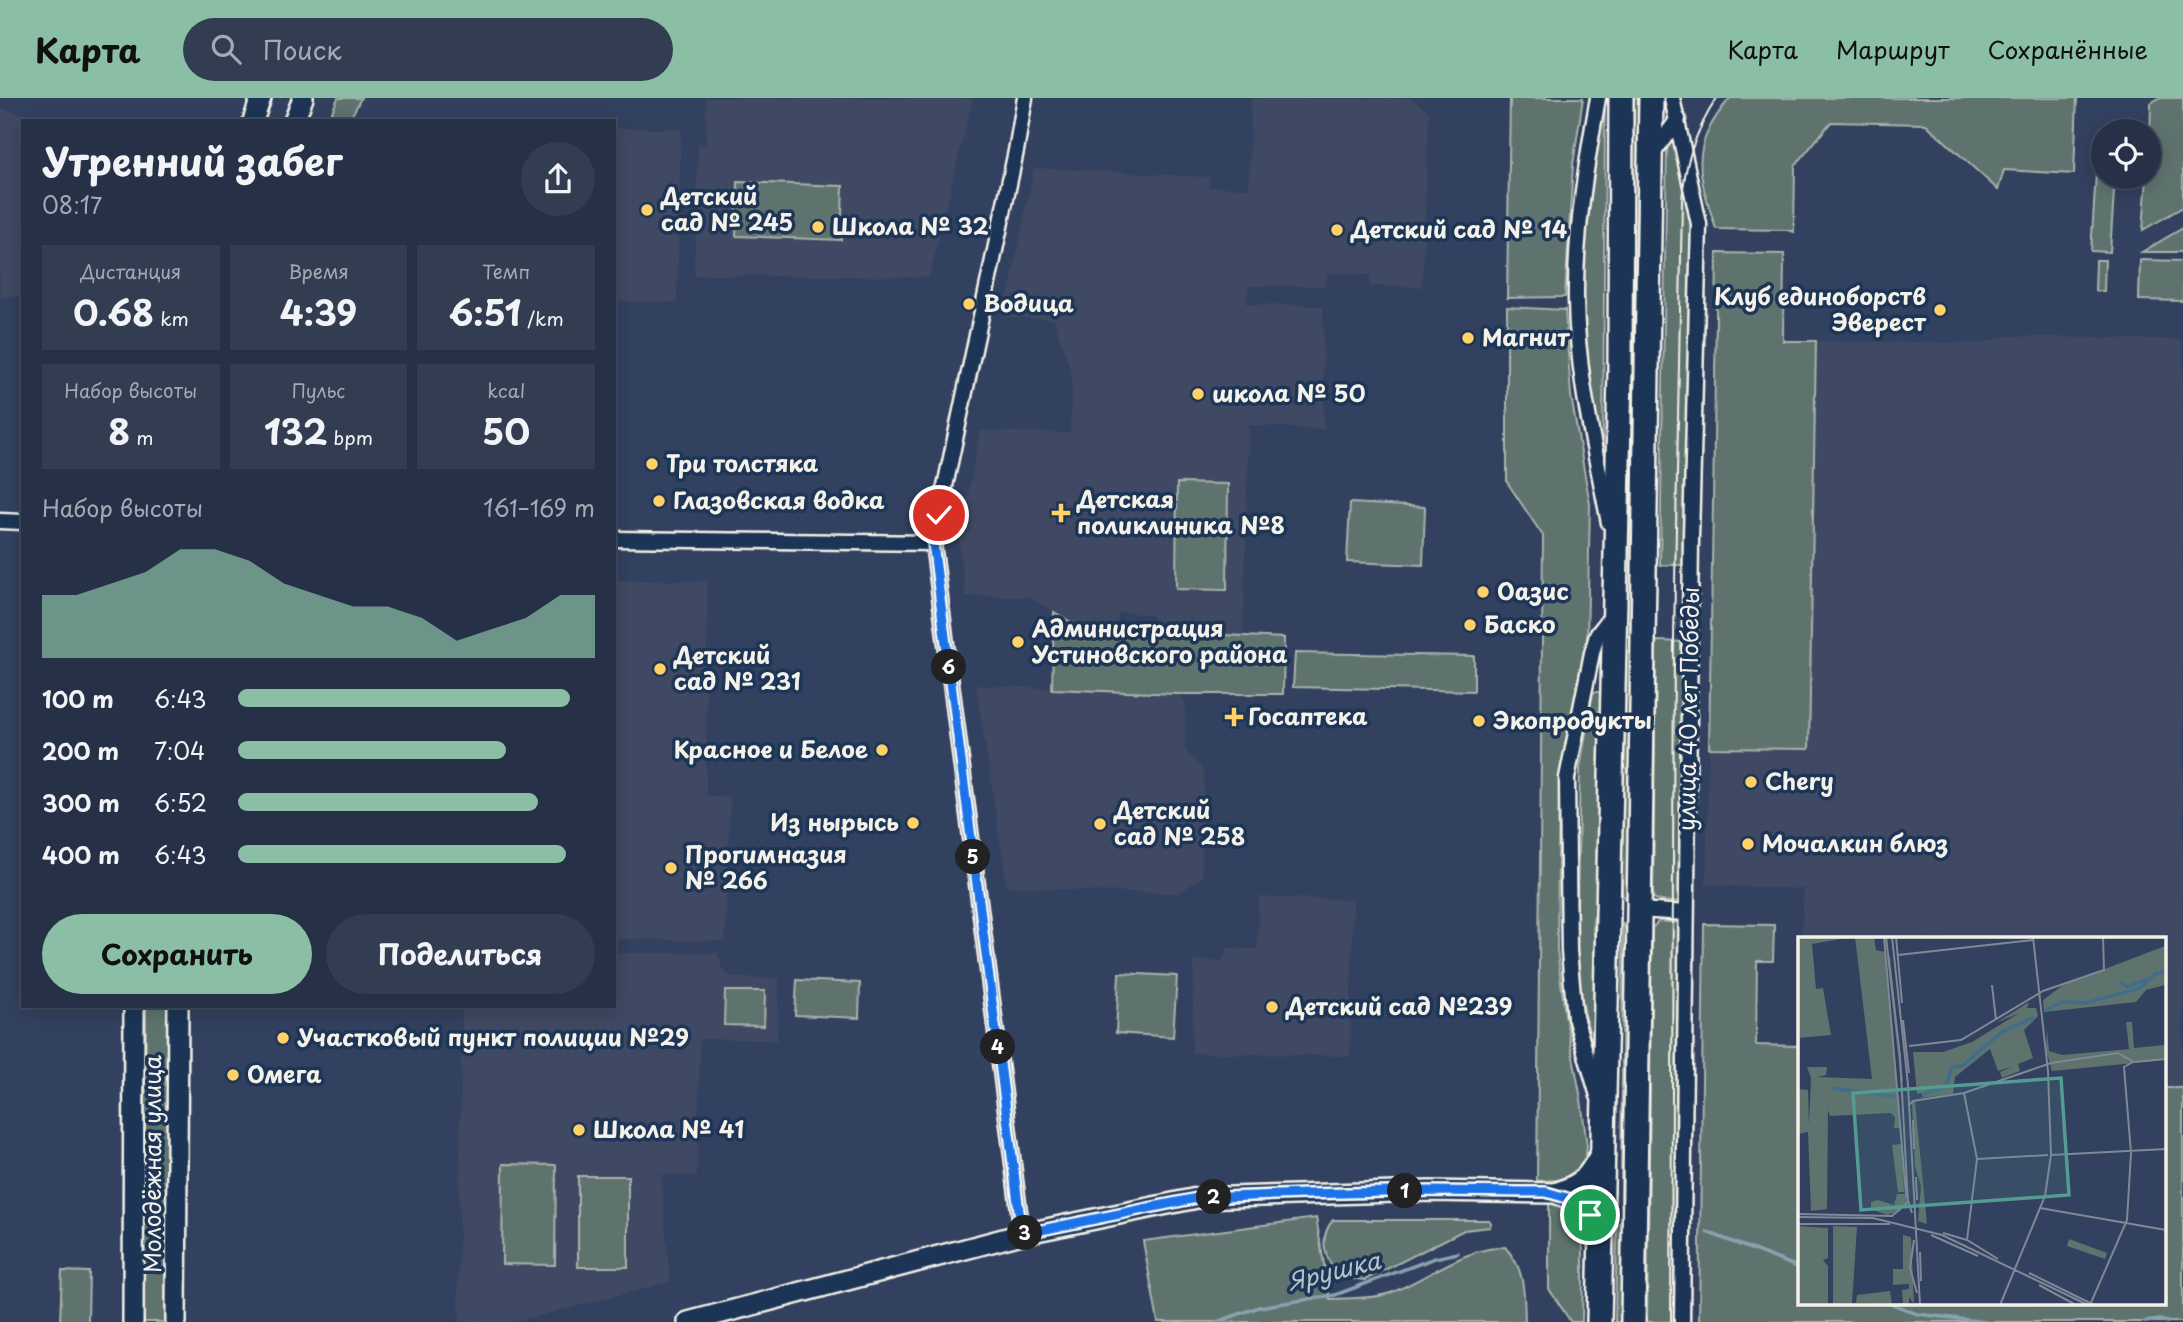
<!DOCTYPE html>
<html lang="ru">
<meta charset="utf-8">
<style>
body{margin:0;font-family:"Playpen Sans",sans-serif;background:#323d52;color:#f1f3f6;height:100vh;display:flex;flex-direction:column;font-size:26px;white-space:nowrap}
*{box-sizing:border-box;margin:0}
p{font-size:23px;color:#a4a9b4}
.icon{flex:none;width:38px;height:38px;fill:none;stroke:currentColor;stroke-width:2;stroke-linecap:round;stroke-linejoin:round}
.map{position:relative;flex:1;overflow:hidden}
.sheet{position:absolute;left:21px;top:21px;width:595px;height:889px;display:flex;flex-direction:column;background:#263147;border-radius:0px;box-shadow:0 4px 18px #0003,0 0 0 2px #424c60}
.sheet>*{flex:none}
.fabs{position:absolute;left:2091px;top:21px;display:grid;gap:14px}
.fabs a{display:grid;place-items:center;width:70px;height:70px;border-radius:50%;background:#263147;box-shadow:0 4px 18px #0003,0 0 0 2px #424c60;font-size:35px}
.pin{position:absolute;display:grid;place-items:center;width:60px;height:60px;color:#fff;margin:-30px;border:4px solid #fff;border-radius:50%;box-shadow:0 2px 7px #0007}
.km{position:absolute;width:35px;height:35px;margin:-18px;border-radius:50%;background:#222;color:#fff;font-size:19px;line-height:35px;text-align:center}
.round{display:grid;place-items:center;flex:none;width:74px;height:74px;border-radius:37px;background:#323d52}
.overview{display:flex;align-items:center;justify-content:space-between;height:119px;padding:0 21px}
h1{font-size:38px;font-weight:700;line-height:52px}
.metrics{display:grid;grid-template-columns:repeat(3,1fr);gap:10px;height:119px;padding:7px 21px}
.metrics div{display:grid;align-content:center;border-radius:0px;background:#323d52;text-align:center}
.metrics b{font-size:35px;font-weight:700}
.metrics small{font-size:19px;font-weight:400}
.metrics p{font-size:19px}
.chart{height:196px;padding:14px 21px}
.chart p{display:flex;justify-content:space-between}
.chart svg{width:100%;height:126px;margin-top:7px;fill:#8abfa5;opacity:.7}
.button{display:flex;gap:14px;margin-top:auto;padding:14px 21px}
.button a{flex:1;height:80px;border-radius:42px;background:#8abfa5;color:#111;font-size:28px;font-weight:700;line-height:80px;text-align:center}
.button a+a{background:#323d52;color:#f1f3f6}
ul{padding:0 21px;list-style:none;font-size:23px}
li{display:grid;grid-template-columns:112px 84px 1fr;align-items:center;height:52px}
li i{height:18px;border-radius:9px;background:#8abfa5}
header{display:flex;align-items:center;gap:42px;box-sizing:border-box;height:98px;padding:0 35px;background:#8abfa5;color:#111}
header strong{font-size:33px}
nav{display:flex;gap:38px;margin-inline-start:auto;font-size:24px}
.search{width:490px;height:63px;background:#323d52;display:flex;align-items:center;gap:18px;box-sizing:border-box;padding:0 24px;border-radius:38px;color:#a4a9b4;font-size:26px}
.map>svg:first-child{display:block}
</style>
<header>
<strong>Карта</strong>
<div class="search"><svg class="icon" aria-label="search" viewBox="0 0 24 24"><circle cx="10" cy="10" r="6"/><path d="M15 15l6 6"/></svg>Поиск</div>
<nav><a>Карта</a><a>Маршрут</a><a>Сохранённые</a></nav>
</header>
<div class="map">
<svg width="2183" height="1224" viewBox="0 0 2183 1224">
<rect width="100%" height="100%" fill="#32415f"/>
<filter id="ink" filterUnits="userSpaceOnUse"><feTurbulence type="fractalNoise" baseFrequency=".0143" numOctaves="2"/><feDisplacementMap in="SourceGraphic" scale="14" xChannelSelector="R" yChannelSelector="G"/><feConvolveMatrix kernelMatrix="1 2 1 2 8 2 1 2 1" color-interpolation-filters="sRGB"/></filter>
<g filter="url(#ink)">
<path fill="#404a64" d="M706 0H973L929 179 694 177 698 47H706Z
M1251 0H1411L1429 14 1422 189 1370 188V177L1327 175 1326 188H1248L1247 206 1323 208 1324 332 1249 327 1243 537 1153 533V517L1118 514 1116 532 1081 530 1029 499 966 498 959 445 980 333 1070 335 1072 277 1054 221 1004 219 1034 70 1209 79V89L1249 90Z
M0 11 56 23H23V198L0 199Z
M614 30 681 31 677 204 614 203Z
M2009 238 2183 242V990H2164V841H1801L1804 791 1706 787 1709 650 1809 651 1816 243 1980 245Z
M614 482 707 483 706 698 730 699 725 843 614 841Z
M976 587 1178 596 1185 602V652L1204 673 1202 779 1179 795 1086 793 1007 788Z
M1259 799 1353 802 1350 958 1192 955 1194 862 1222 863 1228 850 1257 851Z
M614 855H717L722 870 731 879 779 881 777 942 700 941 697 1077H661L670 1184 515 1224H460L458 1191 462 908H614Z"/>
<path fill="#5e736e" stroke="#a9b2ab" stroke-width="2" d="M338 0H361L349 23H328Z
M1510 0H1583L1573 67 1565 199 1507 200Z
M1603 0H1605L1603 352 1588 290 1583 166 1593 63Z
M1634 0H1641L1629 798 1625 800 1622 796 1623 530Z
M1730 0H2077L2074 76 2004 72 1998 92 1926 26 1831 24 1795 68 1794 134 1787 132 1716 131C1698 74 1688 51 1730 0Z
M2159 0H2183V109L2143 132 2147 79H2149L2151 5Z
M1675 33 1692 124 1686 467H1660L1667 43Z
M2097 59 2103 60 2104 79H2115L2110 154 2091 153Z
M738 84 843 88 841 142 736 138Z
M2183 130V154H2142Z
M1717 155 1784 156 1783 243H1816L1809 651 1709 650Z
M2096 162H2105L2104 193H2095Z
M2140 162 2183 163V203L2139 202Z
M1507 209 1565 212 1571 298 1590 406 1587 543 1559 684 1557 851 1565 916 1581 1001 1587 1048 1584 1070 1574 1081 1537 1083 1543 438 1507 384Z
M1177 385 1228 386 1227 492 1176 491Z
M1350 405 1425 409 1423 467 1347 464Z
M1054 514 1081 530 1284 540 1283 596H1178L1052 591Z
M1656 543 1687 544 1681 799 1677 804 1661 803 1653 800Z
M1295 555 1474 558V593L1293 589Z
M1593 594H1603L1598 808C1591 822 1591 833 1598 847L1596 964 1577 881 1576 850 1580 670Z
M1659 823 1681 825 1675 1224H1647L1652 830Z
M1623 825 1626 831 1625 1097 1621 1103Z
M1704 826 1774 827 1773 863H1757L1756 947 1800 948V1205H2164V990H2183V1224H1699Z
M1119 875 1177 878 1173 939 1116 935Z
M797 882 860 885 859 920 795 917Z
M725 893H765L764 928 724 927Z
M146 908H168L165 1224H143Z
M503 1066 556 1067 555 1167 502 1166Z
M578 1078H628V1169H578Z
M1549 1105C1558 1106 1570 1106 1576 1113 1587 1126 1582 1203 1582 1224H1571L1549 1191Z
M1316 1120 1330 1201C1349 1200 1373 1201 1390 1195 1429 1180 1463 1150 1505 1149 1526 1172 1524 1195 1525 1224H1158L1143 1143Z
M1333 1122H1489L1491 1125 1490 1129 1464 1132 1365 1182 1338 1179C1326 1161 1317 1141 1333 1122Z
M1621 1123 1625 1129 1622 1224H1615L1617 1128Z
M62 1173 89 1174 88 1224H60Z"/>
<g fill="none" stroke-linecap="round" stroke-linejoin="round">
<path stroke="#89a2b0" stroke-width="3.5" d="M1707 1134 1800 1170
M1890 1205 1917 1216 1986 1224
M1217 1224 1259 1209 1335 1197 1435 1160 1458 1155
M2145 1224 2160 1222 2167 1224"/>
<g stroke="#f4f1e8" stroke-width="19">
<path id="street" d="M1598 0C1586 67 1575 135 1576 202 1577 278 1595 351 1609 425
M1672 0 1699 126 1691 440 1682 1224
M1651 58 1678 21
M0 423 23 424
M614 441 933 445
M1638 812 1686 815
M1598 998 1575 919 1569 853 1567 680 1592 555 1597 537 1613 516
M1022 1136 933 445 1016 53 1025 0"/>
</g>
<g stroke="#f4f1e8" stroke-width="24">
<path id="secondary" d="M253 23 261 0
M294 23 303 0
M1555 1095C1585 1085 1588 1078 1603 1051
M133 1224 134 908
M176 1224 178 908
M688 1224 1022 1136 1197 1100 1429 1093 1555 1095C1583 1105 1589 1114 1599 1142"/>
</g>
<g stroke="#f4f1e8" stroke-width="28">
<path id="primary" d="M1599 1224 1620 274 1621 0
M1633 1224 1651 0"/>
</g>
<use href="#street" stroke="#1d3557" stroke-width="14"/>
<use href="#secondary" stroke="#1d3557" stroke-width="19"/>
<use href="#primary" stroke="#1d3557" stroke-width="23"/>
<path stroke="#f4f1e8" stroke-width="2" d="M1671 1224 1674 540 1682 103C1684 65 1696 32 1717 0"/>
</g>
</g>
<g fill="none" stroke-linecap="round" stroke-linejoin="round" filter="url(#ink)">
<g stroke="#fff" stroke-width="14">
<path id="route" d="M939 417 933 445 1022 1136 1197 1100 1305 1096 1429 1093 1546 1094 1574 1102 1590 1117"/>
</g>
<use href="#route" stroke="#1a73e8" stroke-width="9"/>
</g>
<g fill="#ffd166" stroke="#1d3557" stroke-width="2.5">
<circle cx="647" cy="112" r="7"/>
<circle cx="818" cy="129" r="7"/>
<circle cx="1337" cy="132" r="7"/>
<circle cx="969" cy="206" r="7"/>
<circle cx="1940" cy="212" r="7"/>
<circle cx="1468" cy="240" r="7"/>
<circle cx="1198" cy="296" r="7"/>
<circle cx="652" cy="366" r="7"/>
<circle cx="659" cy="403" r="7"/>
<path d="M1057.5 404.5h7v7h7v7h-7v7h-7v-7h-7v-7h7z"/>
<circle cx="1483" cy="494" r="7"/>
<circle cx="1470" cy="527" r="7"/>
<circle cx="1018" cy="544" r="7"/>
<circle cx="660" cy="571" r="7"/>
<path d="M1230.5 608.5h7v7h7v7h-7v7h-7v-7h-7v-7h7z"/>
<circle cx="1479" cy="623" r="7"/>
<circle cx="882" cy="652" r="7"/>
<circle cx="1751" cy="684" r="7"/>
<circle cx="913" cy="725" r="7"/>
<circle cx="1100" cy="726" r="7"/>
<circle cx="1748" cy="746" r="7"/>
<circle cx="671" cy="770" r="7"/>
<circle cx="1272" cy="909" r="7"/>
<circle cx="283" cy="940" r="7"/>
<circle cx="233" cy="977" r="7"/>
<circle cx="579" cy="1032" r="7"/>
</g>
<g text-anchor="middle" stroke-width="7" stroke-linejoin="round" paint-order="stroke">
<g font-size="23" font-weight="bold" fill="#f4f1e8" stroke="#1d3557" text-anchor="start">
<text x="661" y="107">Детский<tspan x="661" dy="26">сад № 245</tspan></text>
<text x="832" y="137">Школа № 32</text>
<text x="1351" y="140">Детский сад № 14</text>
<text x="1926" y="207" text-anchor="end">Клуб единоборств<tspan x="1926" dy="26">Эверест</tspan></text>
<text x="983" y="214">Водица</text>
<text x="1482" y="248">Магнит</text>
<text x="1212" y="304">школа № 50</text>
<text x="666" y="374">Три толстяка</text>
<text x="1077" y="410">Детская<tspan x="1077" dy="26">поликлиника №8</tspan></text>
<text x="673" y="411">Глазовская водка</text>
<text x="1497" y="502">Оазис</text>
<text x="1484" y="535">Баско</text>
<text x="1032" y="539">Администрация<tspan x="1032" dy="26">Устиновского района</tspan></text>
<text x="674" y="566">Детский<tspan x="674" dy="26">сад № 231</tspan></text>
<text x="1248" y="627">Госаптека</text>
<text x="1493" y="631">Экопродукты</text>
<text x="868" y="660" text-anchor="end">Красное и Белое</text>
<text x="1765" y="692">Chery</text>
<text x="1114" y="721">Детский<tspan x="1114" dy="26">сад № 258</tspan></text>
<text x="899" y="733" text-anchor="end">Из нырысь</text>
<text x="1762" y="754">Мочалкин блюз</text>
<text x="685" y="765">Прогимназия<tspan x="685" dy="26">№ 266</tspan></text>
<text x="1286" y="917">Детский сад №239</text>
<text x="297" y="948">Участковый пункт полиции №29</text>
<text x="247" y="985">Омега</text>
<text x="593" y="1040">Школа № 41</text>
</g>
<g font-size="23" fill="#f4f1e8" stroke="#1d3557">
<text transform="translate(1689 611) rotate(-89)" y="8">улица 40 лет Победы</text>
<text transform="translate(153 1066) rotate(-90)" y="8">Молодёжная улица</text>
</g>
<g font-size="24" font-style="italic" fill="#b6c3c7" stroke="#1d3557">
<text transform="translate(1334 1174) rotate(-14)" y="8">Ярушка</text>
</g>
</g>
<g transform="translate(1798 839)">
<rect width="368" height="368" fill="#32415f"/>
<path d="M0 0H54L14 7 18 52 25 51 33 98 0 101ZM57 0H76L78 13 87 15 103 191H96L97 180 93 176 32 179 30 173 29 272 13 274 10 195 0 197V152L10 153 11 188 13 141 9 130H29L28 138 20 140 74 142ZM367 9V48L348 53 338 65 246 75 245 63 265 48ZM89 20H92L105 144H103ZM231 65 229 71H238L240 79 226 93 235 121 220 127 222 134 204 141 202 135 213 130 200 134 192 112 157 140 155 157 122 161 137 154 119 157 115 115H145L174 105 221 76 198 86ZM328 85H334L336 111 367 108V123L254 134 248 113 249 93 251 114 264 118 331 112ZM114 165H117L129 287 120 284 123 249 117 230ZM104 207 106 255H100L94 208ZM99 257H107L109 264 102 274 89 278 73 272V265L80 263 96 268ZM0 289 30 291V321L25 323 30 329V367H0ZM35 289 59 290 54 367H35ZM105 298 113 300 116 367 111 360V367L58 366 59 358 92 354 94 367 105 366 104 353 111 352V347L95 348V332H105ZM271 302 309 316 307 322 269 309Z" fill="#5e736e"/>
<path fill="none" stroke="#426d8a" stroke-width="3.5" d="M323 45 329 50 349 42M247 74 264 65 287 66 340 52 359 36 368 35M34 151 98 160M124 158 148 149 154 130 164 129 204 95 236 80"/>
<path fill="none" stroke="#808796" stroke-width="2" d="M86 0 108 257 114 276M94 0 110 148 122 368M98 0 104 66M100 18 235 3M194 48 198 83M105 83 111 136M111 109 163 103 245 54 306 33 305 0M166 156 179 222 169 303M111 168 115 164 166 156 253 126 320 116 336 125 368 122M115 183 116 212M253 218 368 212M179 222 250 218M118 240 119 263M242 271 368 293M0 277 94 279 110 265 102 119 88 0M0 280 75 281 144 298 290 368M0 287H92M145 296 169 303 200 322M133 298 180 319M116 303 112 331 119 356M122 315 123 344M231 336 296 368M241 348 278 368M202 368 247 259 253 218 250 134 235 0M292 368 329 283 333 216 326 130 335 125"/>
<path fill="#549b93" fill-opacity="0.15" stroke="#549b93" stroke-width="3.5" d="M263 141 271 258 63 273 55 156Z"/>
<rect width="368" height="368" fill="none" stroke="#f4f1e8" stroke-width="3.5"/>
</g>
</svg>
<div class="fabs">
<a><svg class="icon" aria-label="locate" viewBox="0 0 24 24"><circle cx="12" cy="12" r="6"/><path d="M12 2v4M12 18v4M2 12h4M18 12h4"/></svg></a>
</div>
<div class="pin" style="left:1590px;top:1117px;background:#1e9e55"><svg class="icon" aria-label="arrive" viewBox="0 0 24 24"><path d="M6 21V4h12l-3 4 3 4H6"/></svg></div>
<div class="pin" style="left:939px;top:417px;background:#d93025"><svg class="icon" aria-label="check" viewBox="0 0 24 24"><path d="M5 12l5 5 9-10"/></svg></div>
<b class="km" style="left:1405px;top:1093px">1</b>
<b class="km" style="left:1214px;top:1099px">2</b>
<b class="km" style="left:1025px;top:1135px">3</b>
<b class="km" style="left:998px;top:949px">4</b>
<b class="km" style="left:973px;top:759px">5</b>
<b class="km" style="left:949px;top:569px">6</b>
<section class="sheet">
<div class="overview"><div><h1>Утренний забег</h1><p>08:17</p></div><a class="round"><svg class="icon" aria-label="share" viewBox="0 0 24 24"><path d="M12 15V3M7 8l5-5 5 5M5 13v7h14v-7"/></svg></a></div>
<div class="metrics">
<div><p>Дистанция</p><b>0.68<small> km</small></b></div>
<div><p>Время</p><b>4:39</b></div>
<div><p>Темп</p><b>6:51<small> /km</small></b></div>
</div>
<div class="metrics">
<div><p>Набор высоты</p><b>8<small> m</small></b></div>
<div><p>Пульс</p><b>132<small> bpm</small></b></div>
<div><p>kcal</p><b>50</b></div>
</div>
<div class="chart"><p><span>Набор высоты</span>161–169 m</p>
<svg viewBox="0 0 160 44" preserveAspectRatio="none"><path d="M0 44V22L10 22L20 18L30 14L40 6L50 6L60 10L70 18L80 22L90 26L100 26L110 30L120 38L130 34L140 30L150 22L160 22V44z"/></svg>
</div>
<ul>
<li><b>100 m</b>6:43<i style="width:93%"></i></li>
<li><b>200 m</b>7:04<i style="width:75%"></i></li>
<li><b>300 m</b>6:52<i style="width:84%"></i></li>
<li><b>400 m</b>6:43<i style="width:92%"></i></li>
</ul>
<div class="button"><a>Сохранить</a><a>Поделиться</a></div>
</section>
</div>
